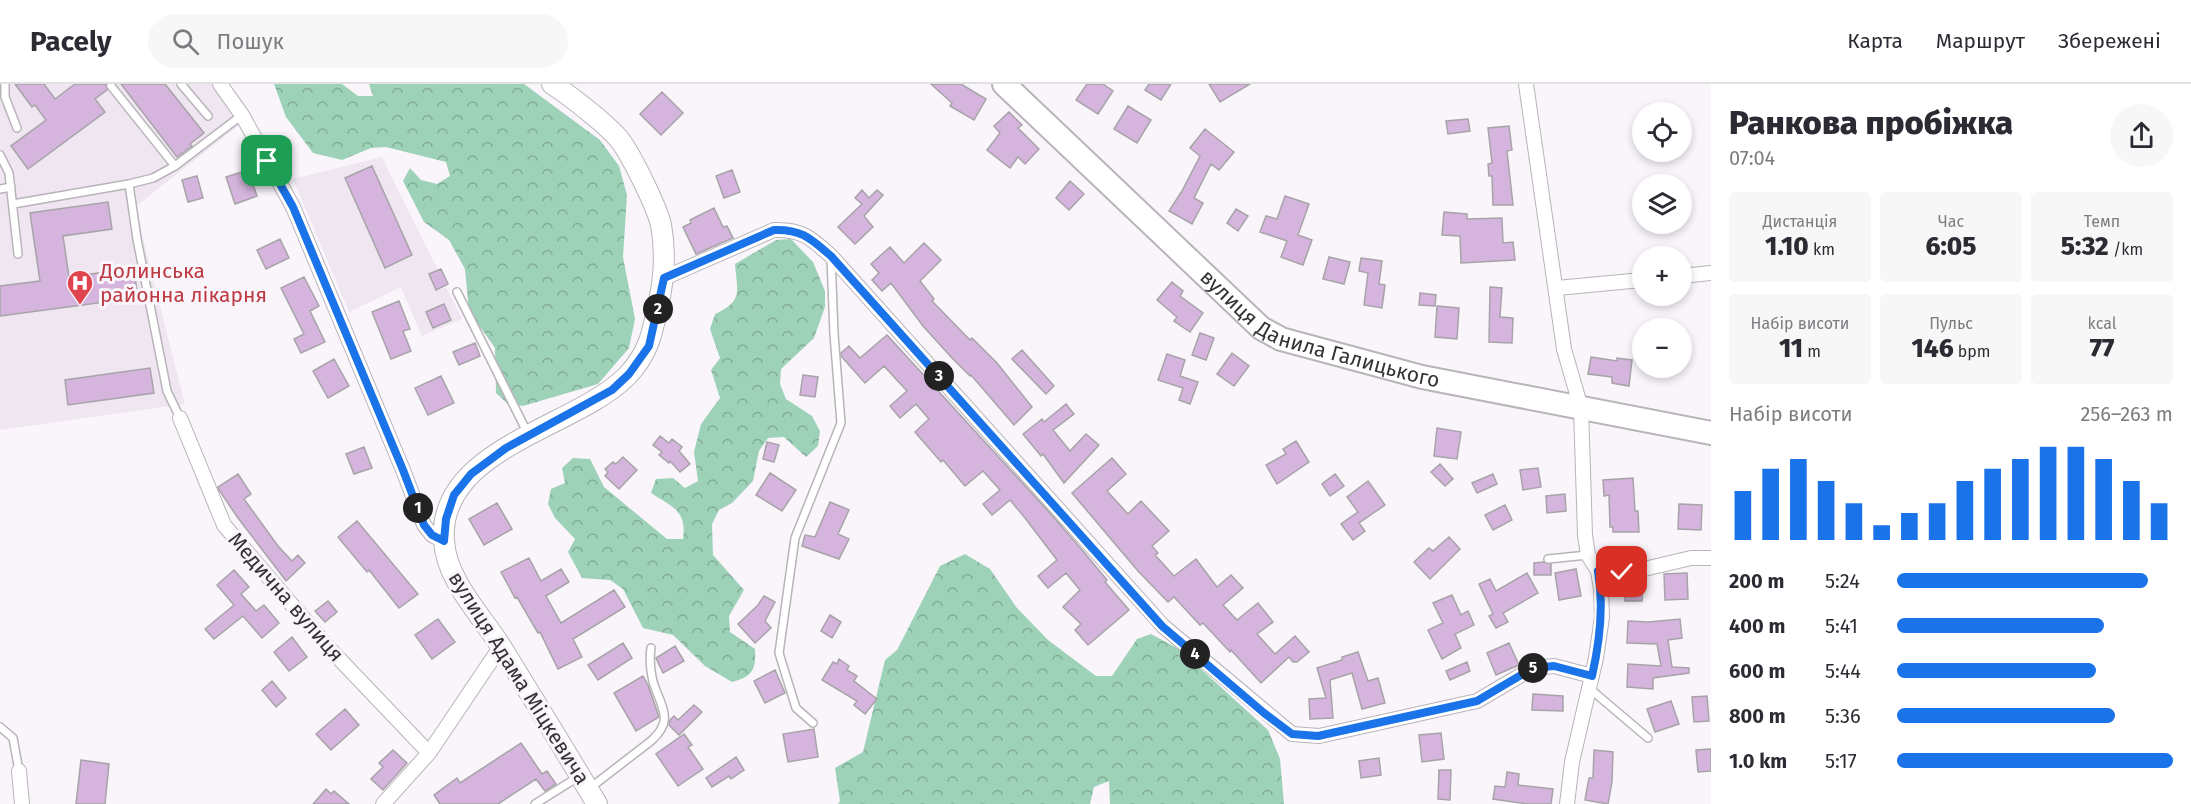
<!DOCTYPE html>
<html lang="uk">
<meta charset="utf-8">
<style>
body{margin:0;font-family:"Fira Sans",sans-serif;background:#f7f7f7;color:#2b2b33;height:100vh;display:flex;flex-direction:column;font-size:22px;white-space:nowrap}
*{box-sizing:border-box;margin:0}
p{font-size:20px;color:#7c7c81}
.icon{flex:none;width:33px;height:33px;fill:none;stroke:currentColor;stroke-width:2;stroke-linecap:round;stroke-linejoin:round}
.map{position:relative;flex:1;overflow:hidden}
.details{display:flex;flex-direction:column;background:#fff;width:480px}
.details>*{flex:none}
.controls{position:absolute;left:1632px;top:18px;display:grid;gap:12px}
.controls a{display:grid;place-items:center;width:60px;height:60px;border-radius:50%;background:#fff;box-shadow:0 3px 9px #0003;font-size:30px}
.pin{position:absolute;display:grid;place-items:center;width:51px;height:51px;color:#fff;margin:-26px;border-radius:12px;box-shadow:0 3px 9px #0006}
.km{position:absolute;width:30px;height:30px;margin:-15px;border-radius:50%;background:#222;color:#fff;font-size:16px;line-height:30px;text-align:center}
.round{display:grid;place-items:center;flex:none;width:63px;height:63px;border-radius:32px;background:#f7f7f7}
.headline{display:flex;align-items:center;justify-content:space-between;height:102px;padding:0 18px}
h1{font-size:33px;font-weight:800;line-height:45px}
.stats{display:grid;grid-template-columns:repeat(3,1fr);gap:9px;height:102px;padding:6px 18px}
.stats div{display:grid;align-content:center;border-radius:6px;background:#f7f7f7;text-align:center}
.stats b{font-size:26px;font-weight:800}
.stats small{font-size:16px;font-weight:400}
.stats p{font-size:16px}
.chart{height:168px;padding:12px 18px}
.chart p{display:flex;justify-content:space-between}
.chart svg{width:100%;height:108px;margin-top:6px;stroke:#1a73e8;stroke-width:6}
ul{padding:0 18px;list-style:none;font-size:20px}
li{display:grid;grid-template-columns:96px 72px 1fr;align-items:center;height:45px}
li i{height:15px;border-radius:8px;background:#1a73e8}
header{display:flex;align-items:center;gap:36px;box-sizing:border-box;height:84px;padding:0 30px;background:#fff;border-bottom:2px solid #e1e1e2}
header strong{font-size:28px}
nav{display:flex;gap:33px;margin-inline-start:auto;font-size:21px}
.search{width:420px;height:54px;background:#f7f7f7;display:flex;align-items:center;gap:15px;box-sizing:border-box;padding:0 21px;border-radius:33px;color:#7c7c81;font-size:22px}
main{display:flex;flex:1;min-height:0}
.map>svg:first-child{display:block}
</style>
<header>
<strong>Pacely</strong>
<div class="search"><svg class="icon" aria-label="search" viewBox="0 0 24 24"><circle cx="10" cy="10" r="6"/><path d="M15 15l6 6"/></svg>Пошук</div>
<nav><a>Карта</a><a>Маршрут</a><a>Збережені</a></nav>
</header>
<main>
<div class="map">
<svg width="1711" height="720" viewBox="0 0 1711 720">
<defs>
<pattern id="forest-crowns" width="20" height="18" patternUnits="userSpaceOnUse" patternTransform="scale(1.5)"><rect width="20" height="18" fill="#9ed2b8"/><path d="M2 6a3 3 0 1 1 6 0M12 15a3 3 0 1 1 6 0" fill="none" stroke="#82ab96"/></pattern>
</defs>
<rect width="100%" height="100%" fill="#f9f5fb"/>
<path fill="#efe6f2" d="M0 0H212L241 40 135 123 185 320 0 346Z
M382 73 462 235 422 252 401 203 349 228 293 95Z"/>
<path fill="url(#forest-crowns)" d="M274 0H342L358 12H373L369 0H524L600 56 619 82 627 111 623 173 635 235 629 264 598 300 523 322 508 320 496 309 495 264 469 227 465 185 449 156 424 138 403 97 410 84 421 96 437 100 450 92 446 78 386 63 371 64 342 76 313 69 286 33Z
M791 155 813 178 825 207V223L814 254 781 285 780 300 786 315 812 332 820 347 818 362 806 373 784 353 768 354 759 367 753 397 732 419 719 426 712 440 713 471 744 506 729 532 730 548 755 565C756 586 753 592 732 598L705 582 673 551 643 544 623 505 610 496 582 494 568 468 575 455 555 434 548 420 551 405 565 399 562 384 573 374 590 375 604 403 667 455H683C687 426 672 423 651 409L656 395 673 394 685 404 698 397 694 368 701 340 720 314 711 286 720 274 710 245 715 230C744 217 737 207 735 180L776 156Z
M965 470 990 485 1017 524 1048 556 1096 592H1112L1137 555 1151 550 1179 565 1268 646 1280 675 1284 720H1110L1109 697 1094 703 1090 720H838L840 717 835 684 863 668 885 576 897 566 940 482Z"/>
<path fill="#d5b5dd" stroke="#a7a3a8" stroke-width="1.5" d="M15 0H44L55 15 75 0H106L107 6 95 15 105 28 28 85 11 62 46 36 35 21 32 23Z
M121 0H165L204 49 190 60 192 62 177 73Z
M931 0H961L986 15 974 36 950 22 952 19Z
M1087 0H1103L1113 7 1098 30 1076 16Z
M1149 0H1171L1161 16 1145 6Z
M1209 0H1250L1220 18Z
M662 8 683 29 661 51 640 30Z
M1128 22 1151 36 1137 59 1114 45Z
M1009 28 1022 41 1018 44 1039 65 1025 80 1018 73 1010 84 987 66 1000 49 994 42Z
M1468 35 1470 47 1448 50 1446 37Z
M1509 42 1512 66 1507 67 1513 121H1493L1492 92H1489L1488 80 1492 79 1488 44Z
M1205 45 1234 68 1219 86 1211 80 1194 114 1203 119 1192 140 1169 127 1182 107 1200 72 1190 64Z
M372 82 412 171 385 184 345 94Z
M248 86 257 112 235 120 226 93Z
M732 86 740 108 724 114 716 92Z
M197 92 203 114 188 118 182 96Z
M1070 97 1084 110 1069 126 1056 114Z
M862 106 869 114 877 106 883 111 864 132 873 143 855 160 838 143 862 120 855 114Z
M1285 112 1309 120 1298 151 1312 156 1303 181 1281 173 1287 157 1260 148 1266 132 1277 135Z
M108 118 112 145 63 152 69 193 134 184 138 216 120 219V216L0 232V202L40 197 30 129Z
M714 124 723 143 727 142 733 154 696 170 683 143 691 139 690 136Z
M1236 125 1248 132 1238 147 1227 139Z
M1444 128 1467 130V135L1502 134 1503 159 1513 158 1515 176 1461 179 1460 152 1442 151Z
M280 155 289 174 266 185 257 166Z
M924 159 941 176 920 197 934 215 932 217 970 256 972 254 997 279 1032 323 1014 341 971 291 970 292 952 274 923 242 891 199 882 207 872 196 879 189 871 180 890 163 904 179Z
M1329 173 1350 178 1344 200 1323 195Z
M1361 174 1382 177 1379 200 1385 201 1382 224 1364 221 1368 189 1359 187Z
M441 185 448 200 436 206 429 190Z
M304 193 319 222 310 227 325 258 301 269 294 255 304 250 281 204Z
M1172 198 1183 207 1180 212 1203 229 1190 248 1174 237 1177 233 1157 216Z
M1490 203 1502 204 1500 233 1513 234 1512 259 1489 258Z
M1420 209 1436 211 1435 222 1419 221Z
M399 217 410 245 403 247 411 267 391 275 372 228Z
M444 220 451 236 433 244 426 228Z
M1437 222 1459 224 1457 255 1435 253Z
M1200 249 1214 254 1206 276 1192 271Z
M887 251 1049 428 1083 467 1107 496 1105 498 1129 526 1088 561 1075 546 1081 540 1063 523 1080 506 1066 489 1048 504 1038 492 1057 476 1025 434 1010 416 992 431 983 420 1000 406 983 387 965 402 943 376 941 378 915 348 929 335 916 320 900 334 890 322 907 307 884 282 865 299 841 272V269L849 262 860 274Z
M475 259 480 272 459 281 453 268Z
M1022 266 1054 302 1046 310 1012 275Z
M1232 269 1249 282 1234 302 1217 290Z
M1167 270 1185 276 1180 292 1198 298 1190 320 1179 316 1183 304 1158 296Z
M1591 273 1617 277V274L1632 276 1629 302 1612 299V293L1588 290Z
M334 275 349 302 328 314 313 287Z
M150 284 154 309 68 321 65 296Z
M803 291 818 293 815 313 800 311Z
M441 292 454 319 428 331 415 304Z
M1066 320 1074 330 1053 346 1070 367 1086 350 1099 361 1064 399 1043 370 1041 372 1023 350 1042 335 1044 338Z
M1437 344 1461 348 1457 375 1434 372Z
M660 352 669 359 672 355 682 363 679 367 690 380 680 388 670 377 669 379 659 371 662 368 653 361Z
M1296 357 1309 378 1277 400 1266 381 1286 370 1283 365Z
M767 358 779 361 774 378 763 375Z
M364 363 372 384 354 390 346 370Z
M623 373 637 386 619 405 605 392 608 388 605 385 613 378 616 380Z
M1112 374 1126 390 1107 407 1128 430 1141 417 1169 447 1152 462 1158 469 1155 471 1174 492 1196 475 1217 503 1231 491 1243 504 1223 521 1237 536 1258 519 1273 538 1257 550 1275 570 1295 552 1309 568 1297 578H1293L1289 573 1261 599 1231 566 1230 568 1203 539 1200 541 1174 513 1168 518 1138 487 1072 409Z
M1440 380 1453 395 1445 402 1431 388Z
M1538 384 1541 403 1523 406 1520 386Z
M770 389 796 406 782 427 756 411Z
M238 390 251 410 244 415 278 462 292 477 298 471 305 479 286 497 238 434 219 406 218 403Z
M1335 390 1344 402 1330 412 1322 400Z
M1493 390 1497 400 1477 409 1472 399Z
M1633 394 1635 427H1638L1639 448H1613V443H1610L1609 411 1604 412 1603 396Z
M1368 397 1385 421 1359 439 1365 447 1353 456 1341 440 1358 428 1347 413Z
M1565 410 1566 427 1547 429 1546 412Z
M830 418 849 426 838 450 849 455 839 475 802 462 805 451 815 453Z
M497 419 512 445 484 461 469 435Z
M1679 420 1702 421 1701 446 1678 445Z
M1505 421 1512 436 1493 446 1485 431Z
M357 437 418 510 399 524 369 486 367 488 338 453Z
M1449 453 1460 465 1430 495 1414 478 1429 464 1433 467Z
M529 474 541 497 561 485 569 498 546 512 561 539 614 506 625 523 573 555 582 573 558 585 540 548 538 549 517 513 515 514 501 488Z
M1544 478 1551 480V491H1534V479Z
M1576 485 1581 512 1559 516 1555 489Z
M234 486 249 503 241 510 256 527 264 521 279 539 262 554 243 532 214 555 205 545 234 521 217 501Z
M1527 489 1538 509 1503 529 1508 538 1496 544 1489 532 1493 530 1479 500 1490 495 1496 507Z
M1687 489 1688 515 1665 516 1664 490Z
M1625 497H1643L1642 517H1625Z
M1452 511 1461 531 1468 527 1474 541 1455 550 1461 564 1442 575 1428 546 1443 539 1433 519Z
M764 512 775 518 765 537 771 544 755 559 738 540 758 521Z
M328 517 337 528 325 538 315 527Z
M830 531 841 538 832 554 821 547Z
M438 535 455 558 432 575 415 551Z
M1680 535 1682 554 1668 556 1672 583 1689 584V589L1653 594V605L1627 603 1628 580 1661 582 1657 560 1627 559 1628 537 1649 538Z
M292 553 307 573 289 587 274 568Z
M623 559 632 574 598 596 588 581Z
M1509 559 1519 581 1496 591 1487 569Z
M675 562 684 577 663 589 656 574Z
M1358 568 1368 597 1378 594 1385 619 1362 625 1352 589 1330 596 1333 634 1310 635 1309 615 1326 614 1317 584 1342 576V573Z
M839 575 849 582 847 586 857 592 854 597 877 615 865 630 854 621 857 617 822 596 833 578 837 580Z
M1467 578 1470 587 1450 596 1446 587Z
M775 586 785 609 765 619 754 597Z
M643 592 648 601 659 633 636 647 614 609Z
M272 597 286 614 276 623 262 606Z
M1533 610 1563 612V627L1532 626Z
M1707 612 1709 637 1694 638 1692 613Z
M1671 617 1679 640 1655 648 1647 625Z
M694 621 702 628 679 651 669 641 670 636 674 632 678 636Z
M345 625 359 641 331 666 316 650Z
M814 645 818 673 788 678 783 650Z
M1441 649 1444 675 1422 678 1419 651Z
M684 650 692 661 688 663 703 685 678 702 656 670Z
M521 659 542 690 547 687 556 700 545 707 536 695 498 720H440L434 711 457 694 460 699Z
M1711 665V687L1698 688 1696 666Z
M393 666 407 679 383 706 371 695 383 683 379 679Z
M1594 666 1613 668 1612 698 1608 720 1585 716 1589 694H1593Z
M736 673 744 686 731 695 729 692 712 703 706 694Z
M1379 674 1381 691 1361 694 1359 677Z
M81 676 109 680 105 720H76Z
M1439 686H1451L1450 716 1438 715Z
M1507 688 1519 690 1518 701 1553 705 1551 720H1528L1493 715 1495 702 1505 703Z
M326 705 331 710 334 707 349 720H313Z"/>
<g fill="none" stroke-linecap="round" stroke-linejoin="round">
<g stroke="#b8b4b9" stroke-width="10">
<path id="lane" d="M5 0V13L17 44
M181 0 208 32
M111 2 175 82
M0 71 9 89 18 170
M129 100 137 155 167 307 180 334
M0 105 11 103
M13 120 129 100 153 94 175 82 242 31
M457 208 527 348
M1548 475 1588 471
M1589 604 1648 654
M813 639 796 624 779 569 795 454 841 339 834 250 831 174
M0 643 13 654 19 687
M590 704 651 657C671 639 665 629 656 606 651 595 649 576 651 564
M535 720 578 693"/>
</g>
<g stroke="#b8b4b9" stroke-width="16">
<path id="street" d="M220 0 242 31 293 123 403 386 424 441 432 451 444 457
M1526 0 1564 265 1581 324 1585 451 1588 471 1598 487 1601 505 1602 533 1596 574 1572 678 1567 720
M1682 192 1711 189
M664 194 774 146C802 145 811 154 831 172L1163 542 1292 650 1319 652 1477 617 1533 584 1554 582 1592 592
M1557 204 1642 196
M180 334 224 441 327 562 429 669
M1598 487 1640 486 1691 474H1711
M19 687 22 720
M383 720 429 669 501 562"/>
</g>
<g stroke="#b8b4b9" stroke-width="22">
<path id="secondary" d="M552 0C569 11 611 43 622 59 633 75 657 123 661 141 666 168 664 196 658 222 652 251 648 270 627 292 576 344 437 364 444 457 446 496 482 532 502 564 534 616 566 668 597 720"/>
</g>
<g stroke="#b8b4b9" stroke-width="26">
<g id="primary">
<path id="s1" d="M1004 0 1261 244 1281 255 1422 293 1711 349"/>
</g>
</g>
<use href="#lane" stroke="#fff" stroke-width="7"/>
<use href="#street" stroke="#fff" stroke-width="14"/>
<use href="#secondary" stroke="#fff" stroke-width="20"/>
<use href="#primary" stroke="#fff" stroke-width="22"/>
</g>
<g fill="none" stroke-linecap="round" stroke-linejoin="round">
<g stroke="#fff" stroke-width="12">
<path id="route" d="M267 77 293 123 403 386 424 441 432 451 444 457 446 435 454 411 471 390 506 364 612 306 629 290 649 262 664 194 774 146C802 145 811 155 831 172L1162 542 1264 629 1292 650 1318 652 1477 617 1533 584 1554 582 1592 592C1600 557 1604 522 1598 487L1622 488"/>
</g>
<use href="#route" stroke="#1a73e8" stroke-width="8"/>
</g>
<defs>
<g id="hospital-pin" transform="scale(1.35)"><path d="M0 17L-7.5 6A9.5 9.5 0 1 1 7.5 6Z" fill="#e0444e" stroke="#f9f5fb"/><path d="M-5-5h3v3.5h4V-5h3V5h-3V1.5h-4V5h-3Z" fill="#fff"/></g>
</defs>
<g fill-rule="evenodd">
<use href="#hospital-pin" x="80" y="199"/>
</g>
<g text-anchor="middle" stroke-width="6" stroke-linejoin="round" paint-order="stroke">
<g font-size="21" fill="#be3a42" stroke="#f9f5fb" text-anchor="start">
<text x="100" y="194">Долинська<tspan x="100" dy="24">районна лікарня</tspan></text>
</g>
<g font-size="21" fill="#343234" stroke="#f9f5fb">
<text dy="7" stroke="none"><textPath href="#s1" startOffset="408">вулиця Данила Галицького</textPath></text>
<text transform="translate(286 513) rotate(49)" y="7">Медична вулиця</text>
<text transform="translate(519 594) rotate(58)" y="7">вулиця Адама Міцкевича</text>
</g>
</g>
</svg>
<div class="controls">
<a><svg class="icon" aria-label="locate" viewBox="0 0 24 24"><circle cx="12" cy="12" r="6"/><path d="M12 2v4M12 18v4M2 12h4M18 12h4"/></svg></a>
<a><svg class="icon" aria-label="layers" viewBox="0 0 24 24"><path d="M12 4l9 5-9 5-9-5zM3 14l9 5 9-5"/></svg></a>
<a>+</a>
<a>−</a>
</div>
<div class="pin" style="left:267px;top:77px;background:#1e9e55"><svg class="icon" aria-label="arrive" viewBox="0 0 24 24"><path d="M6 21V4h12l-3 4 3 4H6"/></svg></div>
<div class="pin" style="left:1622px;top:488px;background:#d93025"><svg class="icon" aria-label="check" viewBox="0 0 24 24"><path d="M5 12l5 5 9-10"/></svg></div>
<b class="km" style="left:418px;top:424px">1</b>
<b class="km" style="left:658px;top:225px">2</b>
<b class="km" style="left:939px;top:292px">3</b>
<b class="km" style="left:1195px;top:570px">4</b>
<b class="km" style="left:1533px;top:584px">5</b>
</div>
<section class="details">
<div class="headline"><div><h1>Ранкова пробіжка</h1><p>07:04</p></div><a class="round"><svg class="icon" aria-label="share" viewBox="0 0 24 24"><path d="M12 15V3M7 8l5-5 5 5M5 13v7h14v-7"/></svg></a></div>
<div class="stats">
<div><p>Дистанція</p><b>1.10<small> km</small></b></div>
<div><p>Час</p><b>6:05</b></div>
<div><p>Темп</p><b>5:32<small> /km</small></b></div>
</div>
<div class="stats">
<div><p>Набір висоти</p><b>11<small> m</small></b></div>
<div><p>Пульс</p><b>146<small> bpm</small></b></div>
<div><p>kcal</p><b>77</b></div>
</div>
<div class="chart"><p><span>Набір висоти</span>256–263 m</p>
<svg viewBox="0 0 160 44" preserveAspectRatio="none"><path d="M5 44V24M15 44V15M25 44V11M35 44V20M45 44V29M55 44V38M65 44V33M75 44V29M85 44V20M95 44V15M105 44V11M115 44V6M125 44V6M135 44V11M145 44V20M155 44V29"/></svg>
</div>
<ul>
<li><b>200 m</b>5:24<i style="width:91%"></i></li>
<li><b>400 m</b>5:41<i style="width:75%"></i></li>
<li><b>600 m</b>5:44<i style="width:72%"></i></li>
<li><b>800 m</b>5:36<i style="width:79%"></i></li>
<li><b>1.0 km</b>5:17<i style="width:100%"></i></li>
</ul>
</section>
</main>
